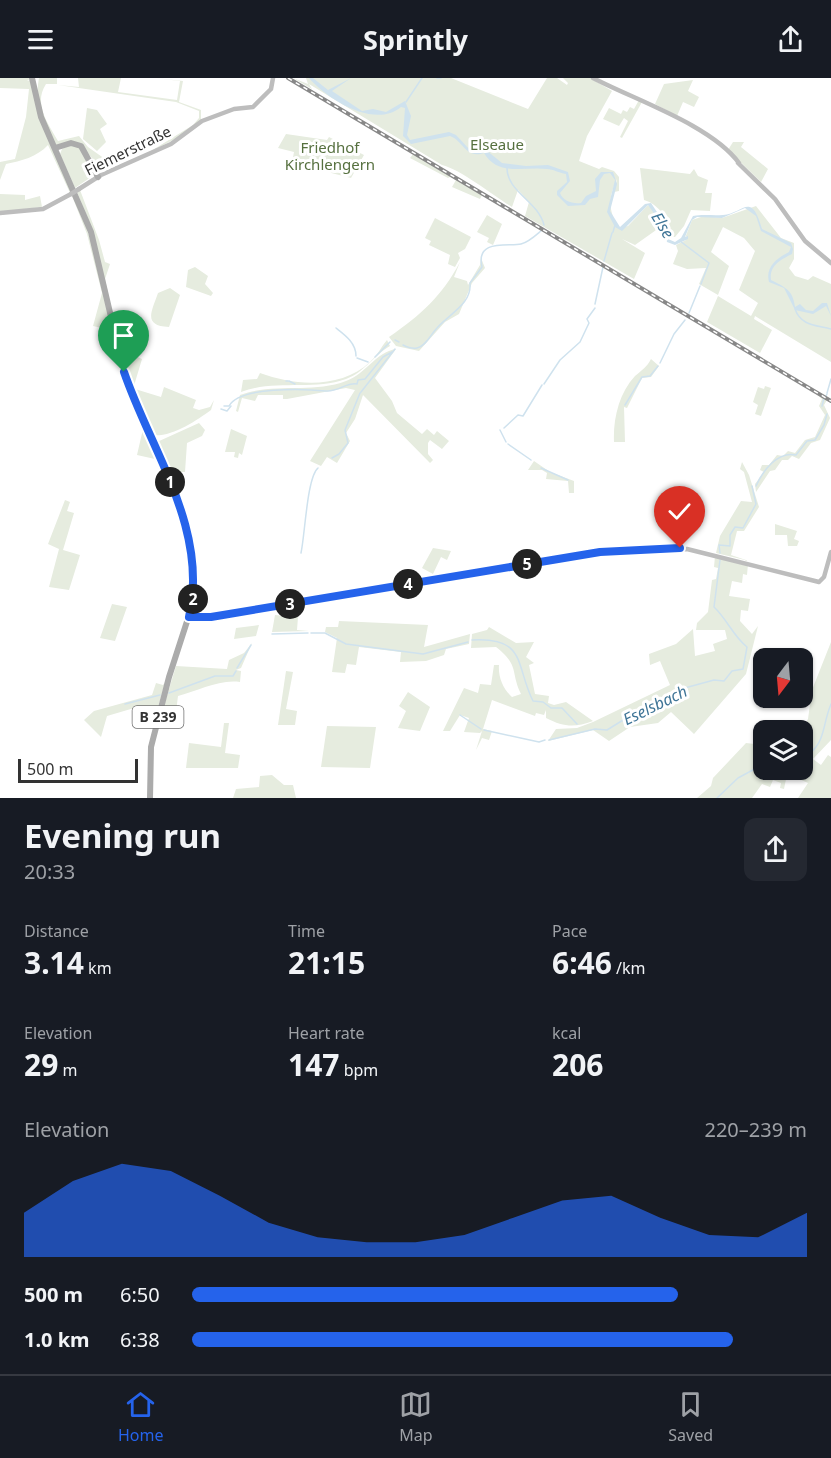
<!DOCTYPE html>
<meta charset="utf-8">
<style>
body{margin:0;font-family:"Noto Sans",sans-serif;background:#242831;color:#f1f3f6;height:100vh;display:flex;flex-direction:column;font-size:22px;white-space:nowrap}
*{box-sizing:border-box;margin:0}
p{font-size:20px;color:#9ea1a6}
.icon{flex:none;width:33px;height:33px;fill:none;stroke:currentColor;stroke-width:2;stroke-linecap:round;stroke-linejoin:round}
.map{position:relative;height:720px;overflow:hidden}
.details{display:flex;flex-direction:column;background:#171b24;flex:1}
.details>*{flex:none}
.needle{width:39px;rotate:196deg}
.controls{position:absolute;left:753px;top:570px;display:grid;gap:12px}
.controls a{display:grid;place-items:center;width:60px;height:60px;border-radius:12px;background:#171b24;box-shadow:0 2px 4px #0004;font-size:30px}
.scale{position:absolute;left:18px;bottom:15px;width:120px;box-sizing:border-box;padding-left:6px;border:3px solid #333;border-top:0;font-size:16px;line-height:21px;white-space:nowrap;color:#333;-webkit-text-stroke:4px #fff;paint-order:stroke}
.pin{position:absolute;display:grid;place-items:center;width:51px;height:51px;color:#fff;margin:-62px -26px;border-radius:50% 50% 50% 0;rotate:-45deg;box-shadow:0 0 6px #0007}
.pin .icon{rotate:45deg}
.km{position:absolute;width:30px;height:30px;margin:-15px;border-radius:50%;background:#222;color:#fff;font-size:16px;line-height:30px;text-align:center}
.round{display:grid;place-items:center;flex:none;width:63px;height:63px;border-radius:12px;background:#242831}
.head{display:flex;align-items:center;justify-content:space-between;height:102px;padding:0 24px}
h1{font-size:33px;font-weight:700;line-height:45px}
.figures{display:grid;grid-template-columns:repeat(3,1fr);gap:9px;height:102px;padding:6px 24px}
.figures div{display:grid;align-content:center}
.figures b{font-size:30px;font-weight:700}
.figures small{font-size:16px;font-weight:400}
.figures p{font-size:16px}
.chart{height:168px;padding:12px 24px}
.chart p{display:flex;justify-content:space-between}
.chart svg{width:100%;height:108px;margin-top:6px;fill:#2563eb;opacity:.7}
ul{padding:0 24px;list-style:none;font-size:20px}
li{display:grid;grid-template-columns:96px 72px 1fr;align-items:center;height:45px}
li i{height:15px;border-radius:8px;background:#2563eb}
header{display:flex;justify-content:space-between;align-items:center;height:78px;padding:0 24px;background:#171b24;font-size:27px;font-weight:700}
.menu{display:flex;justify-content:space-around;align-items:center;height:84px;border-top:2px solid #363941;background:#171b24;font-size:16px;color:#9ea1a6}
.menu a{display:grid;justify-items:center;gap:3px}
.menu .on{color:#2563eb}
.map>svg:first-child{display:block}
</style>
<header><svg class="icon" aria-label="menu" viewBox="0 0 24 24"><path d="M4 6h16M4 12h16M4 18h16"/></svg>Sprintly<svg class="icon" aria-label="share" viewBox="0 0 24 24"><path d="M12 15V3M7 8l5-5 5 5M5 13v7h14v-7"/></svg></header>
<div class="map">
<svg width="831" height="720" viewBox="0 0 831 720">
<rect width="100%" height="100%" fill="#fff"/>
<path fill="#e6ecdf" d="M0 0H31L27 3 31 2 39 38 73 113 70 115 48 67C37 79 21 83 6 86L0 102V84L15 81 26 39 29 11 0 10Z
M39 0H57V6H46C33 26 48 45 58 63L79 58 88 69 105 81 102 88 107 92 103 94 83 69 56 67C45 46 34 23 39 0Z
M78 0H121L118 14 177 22 180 3 155 0 183 3 179 24 201 32V42L186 55 143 78 193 47 199 40V33L176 24 58 7 79 9Z
M293 0 308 6 306 0H451L528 31 547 0H557L567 7 568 5 563 0H590L612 13 587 58 579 83 599 91 602 89 614 93 619 99V113L614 114 617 101C608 120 608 133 619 150L628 148 648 127 655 134 665 155 663 159 659 150 635 167 622 161 645 175 634 201 525 138 529 124 518 112 512 129C494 118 460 91 442 87L309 6 312 11Z
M693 2 688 13 699 19 694 29 683 24 677 38 655 26 664 6Z
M639 22 642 24 622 60 620 59 628 43 624 40 619 48 603 41 609 30 621 36 623 32 627 34 630 29 634 31Z
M87 30 97 32 107 46 100 51 106 64 97 73 83 61Z
M286 56 327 62 329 59 364 77 351 100 292 85 294 74 278 70Z
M733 64H744L741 69 768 91 761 104 728 72Z
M69 67 80 69 88 87 83 90 84 94 91 91 94 97 75 110 60 76 62 71Z
M414 75 482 117 480 121 452 109 456 102 450 99 448 100 410 80Z
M640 90 690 96 694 91 698 98 708 102 705 115H712L710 133 691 132 684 148 675 159H672C670 143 659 126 644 122Z
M80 112 99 162 105 184 110 186 105 201 116 252 129 257 127 258 115 255 92 151 77 114Z
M0 116 25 117V122L40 118 42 129 0 134Z
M75 116 97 182 111 252 93 248 102 215 87 156 72 118Z
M756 128 781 160 794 165V181L789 190 795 198 808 202 813 198 831 206V284L755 238 754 241 772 252 760 275 707 244 718 218 751 238 758 225 739 212 755 173 744 160 723 149 711 174 729 188 718 217 699 206 706 190 687 191 673 186 678 173 676 167 686 162 687 158 685 160 692 142 704 138 722 140Z
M487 137 502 146 493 167 487 164 489 160 477 154Z
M435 140 471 159 465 171 458 175 460 180 455 189 448 186 450 177 429 167 431 163 425 160Z
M481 180 485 190 472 205 459 236 445 244 419 273 396 268 389 259C421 237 442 218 460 184L454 199 467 203 468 207 480 187Z
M195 189 208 198 205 206 213 215 211 218 186 209 188 192Z
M170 210 180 217 169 249C142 248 152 233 158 215Z
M116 258 126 261 122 272 142 281 133 311 139 323 135 311 161 319 164 309 196 322 193 330 199 332 210 329 214 322 211 332C196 343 171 360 151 357L132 314Z
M387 262 390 268C374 277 365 294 346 301 312 313 275 301 241 314L243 302 257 301 260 295C295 308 341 311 370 284 377 278 381 269 387 262Z
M396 271 375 300 392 323 397 335 422 356 427 351 434 357 437 353 449 363 442 371 430 362 428 365V376L433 382 430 385 363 317 355 341 346 355 350 363 337 385 327 379 321 388 310 383 355 312 346 310 287 321H283V317H258L255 323 242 320 238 334 236 333 240 317C275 304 312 316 346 303 366 296 376 274 396 271Z
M651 281 659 288 651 299 642 300 627 330 624 329 625 364H614C613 341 619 315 635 298 642 292 647 289 651 281Z
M765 308 771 310 761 338 755 336 758 327 753 324 758 309 764 311Z
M817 316 827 322 824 327 830 340 820 362 811 365 799 381 792 378 788 382H782L775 392 770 393 756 414 755 406 764 394 760 392 762 387H769L777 377 783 378 788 373 795 375 805 362 815 359 825 337 819 328 822 321Z
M199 345 205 352 202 358 187 365 185 394H178L177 404H172L157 364Z
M143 351 144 352 167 401 155 381 137 377Z
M231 351 247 358 242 377 239 375 238 380 234 379 235 374H225Z
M534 383 550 394 574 403V415H569L568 403 546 401 547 395 542 392H528Z
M742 384 749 397 759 429 744 453H737L731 477 749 483 716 475 720 458 741 423 752 424 744 394 740 391Z
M65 422 70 424 67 433 74 435 63 472 80 477 69 512 49 509 59 471 48 466Z
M775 446 797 453 794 461 799 463 797 468H788L787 457H775Z
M433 470 451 473 447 482 441 479 433 496 422 490Z
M715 478 748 486 747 497 743 496 742 505 732 503 729 518 750 521 748 533 741 532 740 543 752 556 758 548 746 596 694 656 671 634 658 645 630 649 609 663 593 652 548 663 556 651 577 650 593 644 670 607 660 583 650 587 649 576 676 566 693 551 695 578 715 573 713 566 727 561 725 552H696L697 545 708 534 712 502 716 501 718 490 714 489Z
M112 526 127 529 115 563 100 560Z
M275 537 298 539 297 552 309 553 272 554Z
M339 543 428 547 424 569 470 556 469 566 446 571 444 577 426 583 400 584 401 574 359 569 356 587 347 586 345 595 332 594 337 560 325 554 326 549H338Z
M259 547 256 558 234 561 236 550Z
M489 549 516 565 534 564 526 579 534 585 529 587 535 616 549 618 548 625 554 627 566 624 593 643C574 650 564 649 546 640V632L544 637 536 635 535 638 492 622 483 651 492 653 489 662 482 660 476 672 482 653 480 655 464 654 469 640 460 637 450 653H443L464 610 478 615 480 606 491 607 494 587H499C498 599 503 611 512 619L521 616C510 593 520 588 496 569L471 570 472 556 487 552Z
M831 564V662L813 681 821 687 828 677 831 679V720H798L808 705 788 696 802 692 803 689 811 684 803 687 802 652 808 641 812 612Z
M252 565 241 590 236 592 241 593 240 604C219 601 198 613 178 618L175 642 160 641 176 588 227 591 229 582 244 575Z
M286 593 293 594 286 631 297 633 295 647H278Z
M165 604 156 637V630L141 628 107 638 101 659 84 642 94 633 152 617 156 605 163 607Z
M408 614 430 629 420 653 398 650 406 633 399 628Z
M224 645H229L225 675 240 677 238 690H186L189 665 221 669Z
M327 648 376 649 370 690 321 689Z
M746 665 763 667 764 692H793L787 696 784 711 780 710 781 705 773 702 770 709 762 706 752 720H697L711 708 713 700Z
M272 697 284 707H293L296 720H233L236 711 259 709 260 698Z"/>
<path fill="#cfe2ee" d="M309 0H313L328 12 351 0 332 13 362 33 373 31 386 34 405 23 411 38 407 57 410 62 449 54 456 57 470 72H486L502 85 526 88 548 87 568 94 570 103 560 115C563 123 572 126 581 125L586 118 596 113 595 101 601 94H613L617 106 610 133 620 149 645 126 651 125 665 146 668 161 675 164 681 160 693 138C704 136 712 138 723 137 743 136 751 112 762 151L791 165 793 171 792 176C780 182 769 188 771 202 785 209 793 212 795 229L800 226 806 232 813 233 822 225H827L831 238 826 228 813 236 795 232 784 210 769 204C765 189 777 180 789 174L791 169 761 153 756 138 745 130 722 140 697 139 692 142 685 159 688 158V161L675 167 667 164 663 148 648 127 622 153 615 149 607 134 615 102 610 95 604 96 600 102 598 119 590 121 585 127 568 128 557 117V113L567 104 566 96C559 95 553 91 547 91 525 88 498 99 484 75 465 81 464 63 450 58L411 66 403 58 405 30 401 29C375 51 328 22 309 0Z"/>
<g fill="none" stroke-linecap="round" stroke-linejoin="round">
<path stroke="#cfe2ee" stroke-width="1.5" d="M437 0H441
M406 24 422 0
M507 90C507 114 538 123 544 147
M613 154 615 147
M680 163 709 185 701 206
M604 183 612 155
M595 226 603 189
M795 231C801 248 816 247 831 251
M689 235 700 208
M336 250C345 257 356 265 356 278
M395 262 399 264
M403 267C407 269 412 271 417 270 426 268 431 256 437 250 449 236 472 226 470 205L482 189C475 160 510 169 521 166 529 164 536 157 542 152
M375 279 390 264
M357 280 368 284
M660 285 674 256 685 242
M286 303H288
M289 303 295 306
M544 306 560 282 580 264 589 245 587 241 595 230
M361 314 395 271
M827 315 831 301
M826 318 827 316
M625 327 642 299 650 298 658 288
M224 328H229C239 308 306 311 326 313 338 314 347 304 357 306L358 302 365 301 383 279 392 274
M822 328 824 320
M221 331 227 333 231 328
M504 350 518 337 523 338 542 307
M500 352 506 364
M508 366 531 382
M332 380 339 376 348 365 345 352 360 315
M541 390 568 402
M756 408C763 392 778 373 796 377L807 363 815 362 824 347 827 336
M301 475C305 457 307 399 318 390
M720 475 719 467 730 468V457L735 449 743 450 756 426 752 408
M311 555H325L346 566 423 576 468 564
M272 556 308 555
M472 562C527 559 515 587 533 623L543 624 551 630H562L577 646
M237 590 251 567
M169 615 215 598H233L236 593
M125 626 160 617
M460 637 481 651
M484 652 539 664 545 662
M549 662 595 651 607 652 628 639 644 636 666 625 681 611 714 602 724 603 732 593 743 591 747 569C733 558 727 541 714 529L720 482
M802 681C827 666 821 650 831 626
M717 720 738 700 764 686"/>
<path stroke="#bdbdbd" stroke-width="4.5" d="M593 0C635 22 711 47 739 85
M738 85 775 121 805 163 831 185
M79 111 101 97 171 66 202 43 234 31 253 29 271 11 273 0
M0 135 43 131 71 116
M819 504 824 499 831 474
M189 542 596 475 687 471 819 504"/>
<path stroke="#ababab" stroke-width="6" d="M32 0 41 39 91 154 124 294 177 421 192 475V528L169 599 151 669 150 720
M55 70 71 65 81 68 98 99"/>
<g stroke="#888" stroke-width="4">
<path id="rail" d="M288 0 831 323"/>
</g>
<use href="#rail" stroke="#fff" stroke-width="1.5" stroke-dasharray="4.5" stroke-linecap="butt"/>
<path stroke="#bdbdbd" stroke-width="4.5" d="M71 116 79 111"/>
</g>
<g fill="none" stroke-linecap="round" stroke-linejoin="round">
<g stroke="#fff" stroke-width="12">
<path id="route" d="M124 294C151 373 209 451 189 539H211L600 474 680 470"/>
</g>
<use href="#route" stroke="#2563eb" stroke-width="8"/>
</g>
<g text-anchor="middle" stroke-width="6" stroke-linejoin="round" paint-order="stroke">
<rect fill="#fff" stroke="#707070" stroke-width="1.5" x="132.5" y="628" width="51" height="22" rx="4.5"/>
<g font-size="14" font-weight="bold" fill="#333">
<text x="158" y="644">B 239</text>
</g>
<g font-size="15" fill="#56703f" stroke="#fff">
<text x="497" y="72">Elseaue</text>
<text x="330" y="75">Friedhof<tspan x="330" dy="17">Kirchlengern</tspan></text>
</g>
<g font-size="15" fill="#333" stroke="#fff">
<text transform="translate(128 73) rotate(-26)" y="5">Fiemerstraße</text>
</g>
<g font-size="16" font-style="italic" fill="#3f7597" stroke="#fff">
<text transform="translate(663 147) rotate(59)" y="6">Else</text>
<text transform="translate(655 627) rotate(-26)" y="6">Eselsbach</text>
</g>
</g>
</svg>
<div class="controls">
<a><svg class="needle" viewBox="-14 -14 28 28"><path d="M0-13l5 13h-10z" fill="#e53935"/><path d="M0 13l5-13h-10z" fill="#9ea1a6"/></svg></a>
<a><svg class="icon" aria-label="layers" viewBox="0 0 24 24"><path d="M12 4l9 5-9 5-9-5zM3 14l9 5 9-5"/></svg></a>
</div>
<div class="scale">500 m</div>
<div class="pin" style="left:124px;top:294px;background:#1e9e55"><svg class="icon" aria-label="arrive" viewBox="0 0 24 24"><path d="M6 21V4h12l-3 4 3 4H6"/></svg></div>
<div class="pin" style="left:680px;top:470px;background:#d93025"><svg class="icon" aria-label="check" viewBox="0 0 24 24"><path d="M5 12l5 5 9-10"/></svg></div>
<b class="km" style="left:170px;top:404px">1</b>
<b class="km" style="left:193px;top:521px">2</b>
<b class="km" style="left:290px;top:526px">3</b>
<b class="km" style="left:408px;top:506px">4</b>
<b class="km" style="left:527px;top:486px">5</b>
</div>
<section class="details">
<div class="head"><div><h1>Evening run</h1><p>20:33</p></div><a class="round"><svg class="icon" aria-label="share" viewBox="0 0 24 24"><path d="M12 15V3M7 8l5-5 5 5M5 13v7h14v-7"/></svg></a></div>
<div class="figures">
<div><p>Distance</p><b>3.14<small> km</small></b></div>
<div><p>Time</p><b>21:15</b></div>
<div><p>Pace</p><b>6:46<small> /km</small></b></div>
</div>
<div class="figures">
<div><p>Elevation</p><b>29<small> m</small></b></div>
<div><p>Heart rate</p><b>147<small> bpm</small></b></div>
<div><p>kcal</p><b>206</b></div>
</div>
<div class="chart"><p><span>Elevation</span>220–239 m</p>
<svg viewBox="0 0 160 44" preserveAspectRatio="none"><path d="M0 44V26L10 13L20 6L30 9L40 19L50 30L60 36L70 38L80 38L90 35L100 28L110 21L120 19L130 28L140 35L150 36L160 26V44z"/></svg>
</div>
<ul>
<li><b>500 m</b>6:50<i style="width:79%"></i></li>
<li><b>1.0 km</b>6:38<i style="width:88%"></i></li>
</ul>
</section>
<nav class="menu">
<a class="on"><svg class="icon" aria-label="home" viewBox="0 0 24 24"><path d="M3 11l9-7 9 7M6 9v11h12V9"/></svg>Home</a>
<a><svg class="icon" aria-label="map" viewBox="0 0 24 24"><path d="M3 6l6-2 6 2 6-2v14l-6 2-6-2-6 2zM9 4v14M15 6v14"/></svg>Map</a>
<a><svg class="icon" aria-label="saved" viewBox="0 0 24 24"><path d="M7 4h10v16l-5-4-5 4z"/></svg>Saved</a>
</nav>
